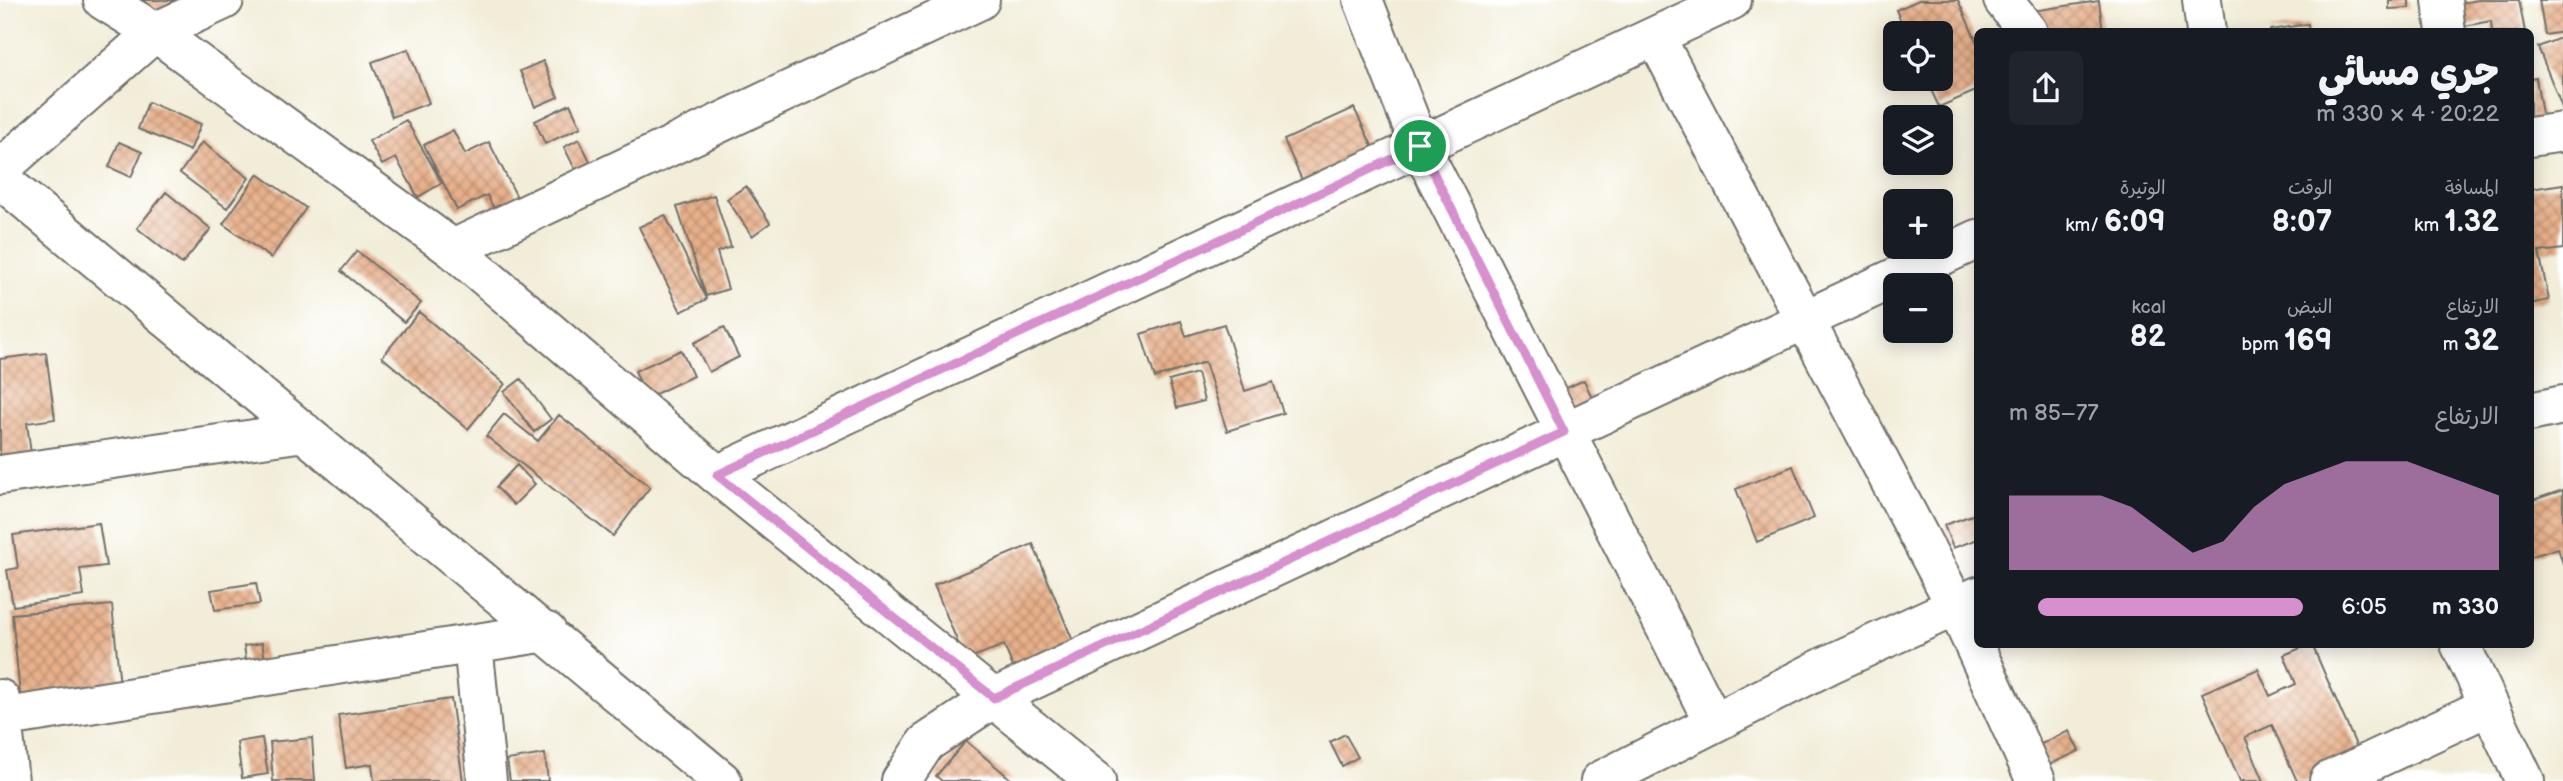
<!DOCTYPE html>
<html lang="ar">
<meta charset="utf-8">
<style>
body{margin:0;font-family:"Balsamiq Sans","Playpen Sans Arabic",sans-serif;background:#20242c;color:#f1f3f6;direction:rtl;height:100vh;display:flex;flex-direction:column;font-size:26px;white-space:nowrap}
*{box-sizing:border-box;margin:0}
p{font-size:23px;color:#9ea1a6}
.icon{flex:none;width:38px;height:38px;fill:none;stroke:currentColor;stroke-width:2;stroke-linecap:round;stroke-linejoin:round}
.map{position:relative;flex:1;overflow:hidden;direction:ltr}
.details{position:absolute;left:1974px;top:28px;width:560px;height:620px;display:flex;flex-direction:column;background:#171b24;border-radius:10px;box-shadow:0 4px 18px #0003;direction:rtl}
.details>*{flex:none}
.buttons{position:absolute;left:1883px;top:21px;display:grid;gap:14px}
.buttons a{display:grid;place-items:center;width:70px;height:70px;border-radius:10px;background:#171b24;box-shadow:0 4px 18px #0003;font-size:35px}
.pin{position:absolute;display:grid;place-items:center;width:60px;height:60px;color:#fff;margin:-30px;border:4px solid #fff;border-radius:50%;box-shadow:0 2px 7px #0007}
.round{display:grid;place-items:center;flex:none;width:74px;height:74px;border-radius:10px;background:#20242c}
.headline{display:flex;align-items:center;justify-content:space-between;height:119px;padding:0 35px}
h1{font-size:38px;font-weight:800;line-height:52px}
.stats{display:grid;grid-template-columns:repeat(3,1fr);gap:10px;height:119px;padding:7px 35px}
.stats div{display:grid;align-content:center}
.stats b{font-size:30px;font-weight:800}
.stats small{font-size:19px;font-weight:400}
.stats p{font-size:19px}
.chart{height:196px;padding:14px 35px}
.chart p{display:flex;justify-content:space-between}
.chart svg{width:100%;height:126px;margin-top:7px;fill:#d690ce;opacity:.7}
ul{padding:0 35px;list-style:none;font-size:23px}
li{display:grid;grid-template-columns:112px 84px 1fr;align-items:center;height:52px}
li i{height:18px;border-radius:9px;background:#d690ce}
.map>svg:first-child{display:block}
</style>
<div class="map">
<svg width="2563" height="781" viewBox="0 0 2563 781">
<defs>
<pattern id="building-cross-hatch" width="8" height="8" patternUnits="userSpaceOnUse" patternTransform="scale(1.75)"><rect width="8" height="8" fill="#e8b08a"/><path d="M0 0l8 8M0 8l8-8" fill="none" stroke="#bc8f71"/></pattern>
</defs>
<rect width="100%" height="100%" fill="#fff"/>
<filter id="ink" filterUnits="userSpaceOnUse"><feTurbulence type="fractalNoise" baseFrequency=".0143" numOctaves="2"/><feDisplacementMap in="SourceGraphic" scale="14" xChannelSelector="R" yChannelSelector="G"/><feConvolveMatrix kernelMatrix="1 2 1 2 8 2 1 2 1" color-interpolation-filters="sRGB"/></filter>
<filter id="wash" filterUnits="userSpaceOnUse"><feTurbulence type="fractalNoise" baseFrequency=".00686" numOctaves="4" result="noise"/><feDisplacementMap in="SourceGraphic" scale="28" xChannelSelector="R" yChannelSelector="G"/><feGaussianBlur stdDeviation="1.57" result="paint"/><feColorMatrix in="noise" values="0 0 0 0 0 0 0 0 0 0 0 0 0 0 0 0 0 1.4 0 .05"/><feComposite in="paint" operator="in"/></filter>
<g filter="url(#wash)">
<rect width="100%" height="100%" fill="#f2edd8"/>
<g id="blocks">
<path fill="url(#building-cross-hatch)" d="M115 0H196L189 23Z
M1919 0H1958L1978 45V90L1939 107 1926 79H1941V33H1906L1896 10Z
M2389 0H2409V8L2389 9Z
M2478 0H2519L2525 32H2492L2491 21 2454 28 2450 5Z
M2539 0H2563V32L2545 35Z
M2099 1 2103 32H2035L2032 11Z
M2308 24 2309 32H2270V30Z
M2560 38 2563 46V110L2538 47Z
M408 49 429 103 392 117 372 62Z
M543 61 558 97 535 107 520 71Z
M2536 78 2546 138 2530 140V79Z
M148 102 201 124 190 151 138 129Z
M570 104 581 127 545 144 535 121Z
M1354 108 1377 156 1306 189 1284 140Z
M406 120 442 183 418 197 396 158 382 165 369 141Z
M453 130 465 154 489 142 520 203 497 215 487 195 457 210 424 145Z
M579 139 595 171 580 179 564 147Z
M119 142 142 152 131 177 109 167Z
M202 142 249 178 227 208 180 173Z
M258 174 306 208 271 258 223 224Z
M2563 184V249L2539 252 2549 300 2530 304V249L2535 248 2530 189Z
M746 186 770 223 752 236 727 199Z
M166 192 211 229 182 264 137 228Z
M714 195 731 247 717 252 728 289 706 296 677 207Z
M665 215 707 299 681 312 639 227Z
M357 251 421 303 404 322 341 271Z
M419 312 505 384 468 429 382 357Z
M1181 321 1186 336 1224 324 1245 391 1273 382 1283 413 1227 431 1205 362 1155 378 1141 334Z
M724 327 739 357 709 372 694 343Z
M681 350 693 376 647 398 635 371Z
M46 353 55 419 27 423 33 469 0 474V359Z
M1197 373 1204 401 1177 408 1169 381Z
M521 379 551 419 534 432 504 392Z
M1584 380 1598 411 1562 427 1549 396Z
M504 414 538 441 559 415 650 487 613 536 486 436Z
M517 465 535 484 514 505 496 487Z
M1793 466 1814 518 1757 542 1736 489Z
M2563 490V564L2558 548 2530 557V501Z
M1978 513V539L1953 548 1944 525Z
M99 523 106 566 80 569 84 596 13 606 7 570 18 568 13 535Z
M1033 544 1077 651 1017 677 1004 645 965 660 934 585Z
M256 583 260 604 215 610 211 590Z
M112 605 122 706 22 715 12 614Z
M262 643 268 675 249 678 244 646Z
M2310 644H2321L2313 647 2362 759 2313 781H2297L2272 725 2245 737 2264 781H2240L2202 693 2258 669 2270 696 2296 684 2284 655Z
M451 699 463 781H374L372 764 346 768 338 715Z
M2069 731 2079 751 2049 765 2039 745Z
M1345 734 1358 757 1342 766 1330 742Z
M262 738 268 774 242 778 237 742Z
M312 738 315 781H273L270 742Z
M966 741 1013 781H942L936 776Z
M545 754 548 781H510L507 760Z"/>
</g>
</g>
<g filter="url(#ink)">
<use href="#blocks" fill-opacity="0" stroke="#716f68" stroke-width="2"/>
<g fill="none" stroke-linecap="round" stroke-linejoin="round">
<g stroke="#716f68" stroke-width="42">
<path id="minor" d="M103 0 155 32 453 249 717 475 1096 781
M1363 0 1420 146 1714 723
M2003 0 2028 32
M2202 0 2206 32
M2442 0 2446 32
M1655 36 1956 606 2036 781
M2530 137 2563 132
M0 169 155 32 224 0
M0 179 722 781
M453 249 980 0
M2530 412 2563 405
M0 475 304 432
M717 475 1732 0
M473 644 487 781
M2460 644 2525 781
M0 699 9 781
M0 718 547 632
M901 781 926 743 994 698 1978 239
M1600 781 1828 665 1978 596
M2329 781 2489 706"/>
</g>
<use href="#minor" stroke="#fff" stroke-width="38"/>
</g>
</g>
<g fill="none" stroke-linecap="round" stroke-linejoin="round" filter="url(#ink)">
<g stroke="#fff" stroke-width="14">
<path id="route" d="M1420 146 1564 432 994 698 717 475Z"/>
</g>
<use href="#route" stroke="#d690ce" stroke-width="9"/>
</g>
</svg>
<div class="buttons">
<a><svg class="icon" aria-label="locate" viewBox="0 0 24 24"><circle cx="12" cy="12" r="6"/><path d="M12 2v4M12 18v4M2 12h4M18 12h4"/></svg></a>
<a><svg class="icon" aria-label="layers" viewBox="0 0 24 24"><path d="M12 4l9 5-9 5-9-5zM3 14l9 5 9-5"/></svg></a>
<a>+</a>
<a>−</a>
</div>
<div class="pin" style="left:1420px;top:146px;background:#1e9e55"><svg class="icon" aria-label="arrive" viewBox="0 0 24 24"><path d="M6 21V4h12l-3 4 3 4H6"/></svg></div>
<section class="details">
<div class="headline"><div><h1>جري مسائي</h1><p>20:22 · 4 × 330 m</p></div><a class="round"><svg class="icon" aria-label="share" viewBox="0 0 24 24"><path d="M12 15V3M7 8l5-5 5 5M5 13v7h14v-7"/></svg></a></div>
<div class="stats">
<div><p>المسافة</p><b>1.32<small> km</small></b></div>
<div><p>الوقت</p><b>8:07</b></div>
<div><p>الوتيرة</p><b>6:09<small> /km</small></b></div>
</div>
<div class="stats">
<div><p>الارتفاع</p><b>32<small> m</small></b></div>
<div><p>النبض</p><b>169<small> bpm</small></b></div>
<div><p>kcal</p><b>82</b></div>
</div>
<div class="chart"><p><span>الارتفاع</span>77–85 m</p>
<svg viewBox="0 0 160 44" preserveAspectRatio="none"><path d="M0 44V18L10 18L20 18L30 18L40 22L50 30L60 38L70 34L80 22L90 14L100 10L110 6L120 6L130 6L140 10L150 14L160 18V44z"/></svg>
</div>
<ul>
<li><b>330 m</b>6:05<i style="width:90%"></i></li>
</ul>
</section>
</div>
